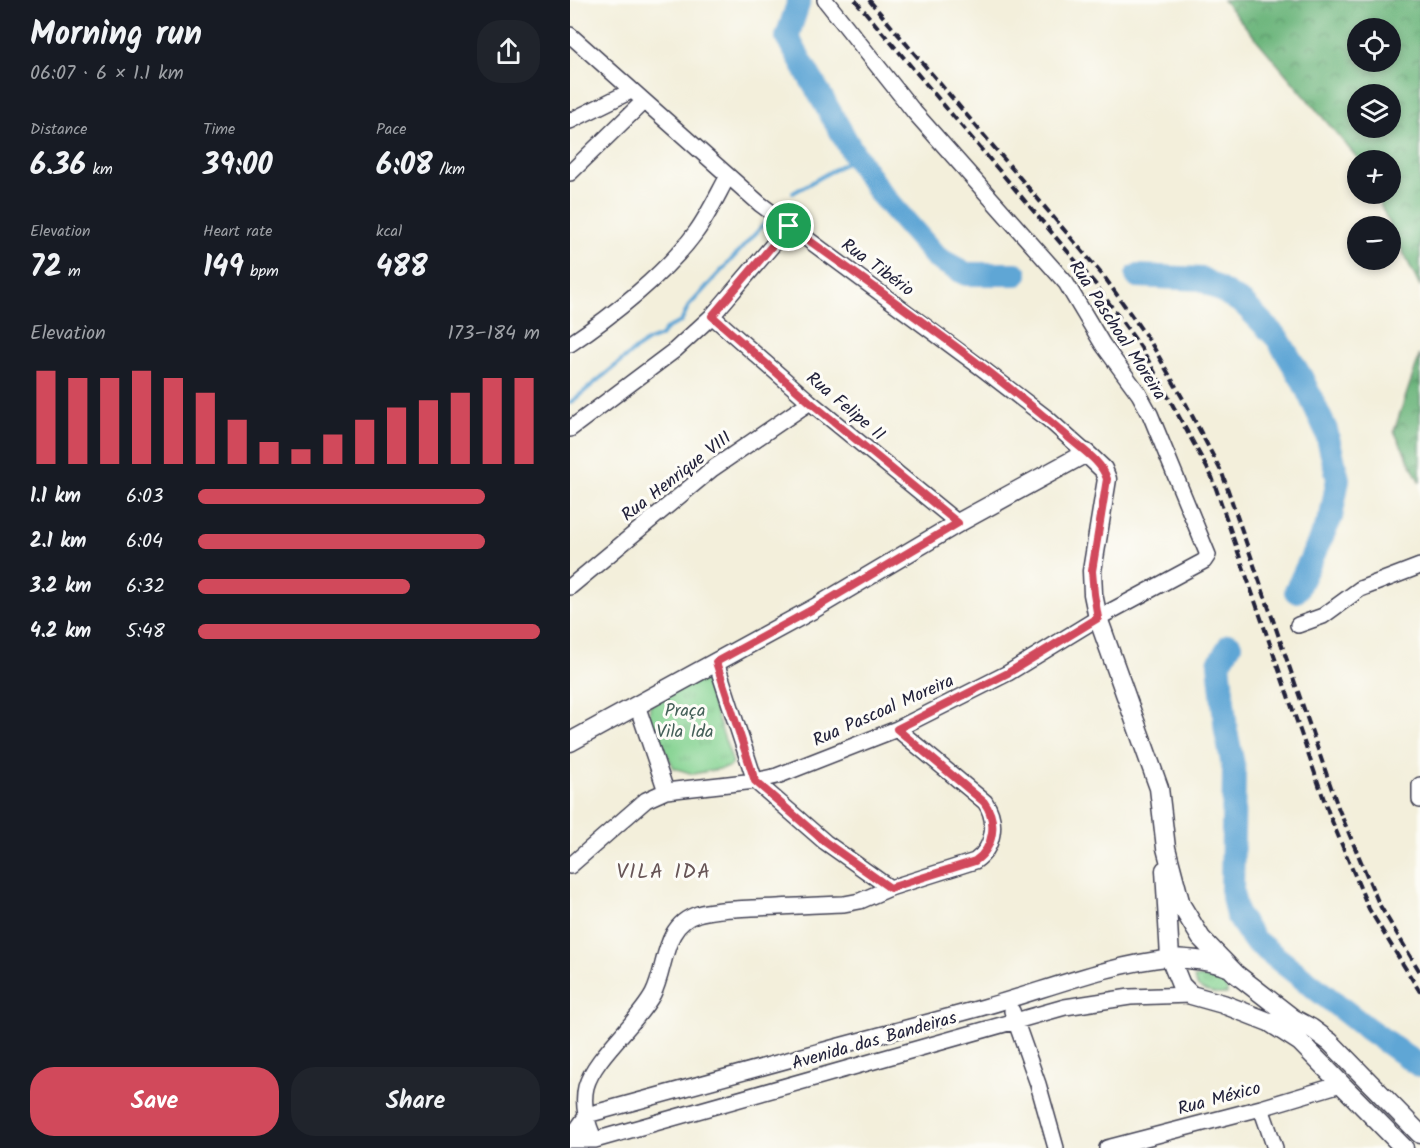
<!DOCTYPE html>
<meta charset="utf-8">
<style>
body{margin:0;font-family:Kalam,sans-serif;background:#20242c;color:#f1f3f6;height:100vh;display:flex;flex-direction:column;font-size:22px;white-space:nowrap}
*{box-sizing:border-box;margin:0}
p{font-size:20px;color:#9ea1a6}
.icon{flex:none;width:33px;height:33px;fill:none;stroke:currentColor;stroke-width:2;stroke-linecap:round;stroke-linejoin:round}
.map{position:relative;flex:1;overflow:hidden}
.details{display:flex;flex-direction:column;background:#171b24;width:570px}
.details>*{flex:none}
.tools{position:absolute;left:777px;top:18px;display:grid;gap:12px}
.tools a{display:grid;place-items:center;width:54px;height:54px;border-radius:50%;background:#171b24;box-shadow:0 3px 9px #0003;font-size:30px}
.pin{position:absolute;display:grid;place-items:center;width:51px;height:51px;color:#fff;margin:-26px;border:3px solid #fff;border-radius:50%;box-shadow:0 2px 6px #0007}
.round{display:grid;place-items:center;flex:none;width:63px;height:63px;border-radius:24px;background:#20242c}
.summary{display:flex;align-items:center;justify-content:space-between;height:102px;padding:0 30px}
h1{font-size:33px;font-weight:700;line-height:45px}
.figures{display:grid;grid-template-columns:repeat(3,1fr);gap:9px;height:102px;padding:6px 30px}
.figures div{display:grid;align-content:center}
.figures b{font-size:30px;font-weight:700}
.figures small{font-size:16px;font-weight:400}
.figures p{font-size:16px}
.chart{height:168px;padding:12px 30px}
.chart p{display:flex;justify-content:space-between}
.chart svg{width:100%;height:108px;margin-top:6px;stroke:#d1495b;stroke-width:6}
.cta{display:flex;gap:12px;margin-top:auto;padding:12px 30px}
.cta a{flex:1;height:69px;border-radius:24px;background:#d1495b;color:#fff;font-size:24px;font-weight:700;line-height:69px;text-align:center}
.cta a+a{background:#20242c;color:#f1f3f6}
ul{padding:0 30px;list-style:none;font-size:20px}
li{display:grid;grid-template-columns:96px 72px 1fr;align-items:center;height:45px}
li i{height:15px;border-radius:8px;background:#d1495b}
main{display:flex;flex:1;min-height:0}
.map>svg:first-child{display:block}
</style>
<main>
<section class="details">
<div class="summary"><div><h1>Morning run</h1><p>06:07 · 6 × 1.1 km</p></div><a class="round"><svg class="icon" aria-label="share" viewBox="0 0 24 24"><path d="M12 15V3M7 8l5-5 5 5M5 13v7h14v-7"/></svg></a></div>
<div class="figures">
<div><p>Distance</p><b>6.36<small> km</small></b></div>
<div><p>Time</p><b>39:00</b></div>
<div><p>Pace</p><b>6:08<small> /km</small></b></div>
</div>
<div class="figures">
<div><p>Elevation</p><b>72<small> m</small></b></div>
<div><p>Heart rate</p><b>149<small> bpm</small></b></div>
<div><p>kcal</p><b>488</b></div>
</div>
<div class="chart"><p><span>Elevation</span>173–184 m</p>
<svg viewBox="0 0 160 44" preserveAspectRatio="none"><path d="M5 44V6M15 44V9M25 44V9M35 44V6M45 44V9M55 44V15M65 44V26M75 44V35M85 44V38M95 44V32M105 44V26M115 44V21M125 44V18M135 44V15M145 44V9M155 44V9"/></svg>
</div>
<ul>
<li><b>1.1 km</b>6:03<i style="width:84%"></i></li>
<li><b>2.1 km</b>6:04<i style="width:84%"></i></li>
<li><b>3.2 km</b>6:32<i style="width:62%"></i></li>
<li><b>4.2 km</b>5:48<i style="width:100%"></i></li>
</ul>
<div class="cta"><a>Save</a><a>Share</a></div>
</section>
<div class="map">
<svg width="850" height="1148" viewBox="0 0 850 1148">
<defs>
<pattern id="grass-tufts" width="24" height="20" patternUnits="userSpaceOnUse" patternTransform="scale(1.5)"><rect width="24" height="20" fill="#85d392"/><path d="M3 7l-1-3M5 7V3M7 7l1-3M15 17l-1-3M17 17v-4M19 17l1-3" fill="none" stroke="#73b57f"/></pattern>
<pattern id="forest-crowns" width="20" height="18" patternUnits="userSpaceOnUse" patternTransform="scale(1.5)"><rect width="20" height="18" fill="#6cb57c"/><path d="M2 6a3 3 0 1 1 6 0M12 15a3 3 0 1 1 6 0" fill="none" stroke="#589367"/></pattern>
</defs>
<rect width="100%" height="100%" fill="#fdfcf7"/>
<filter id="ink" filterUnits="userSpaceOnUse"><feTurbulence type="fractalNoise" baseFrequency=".0167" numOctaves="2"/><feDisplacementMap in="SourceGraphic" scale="12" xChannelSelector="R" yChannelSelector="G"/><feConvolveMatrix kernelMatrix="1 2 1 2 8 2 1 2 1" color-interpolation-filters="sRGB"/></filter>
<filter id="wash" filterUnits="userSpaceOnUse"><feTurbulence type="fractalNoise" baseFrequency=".008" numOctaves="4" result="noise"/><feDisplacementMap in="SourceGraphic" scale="24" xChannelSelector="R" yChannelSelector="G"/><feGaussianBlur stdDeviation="1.35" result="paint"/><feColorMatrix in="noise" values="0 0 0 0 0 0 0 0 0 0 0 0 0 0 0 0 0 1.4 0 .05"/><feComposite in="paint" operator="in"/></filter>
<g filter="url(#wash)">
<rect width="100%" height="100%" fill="#f3efdb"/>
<path fill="url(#grass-tufts)" stroke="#547a66" stroke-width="1.5" d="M134 679 163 763 160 767 123 774 104 768 79 719 80 705 106 688Z
M631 977 654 981 657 986V994C645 995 626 992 624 978Z"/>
<path fill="url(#forest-crowns)" stroke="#476c5c" stroke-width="1.5" fill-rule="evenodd" d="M653 0H850V287L805 194H820V160H789ZM788 28H820V62H788ZM788 94H820V128H788Z
M850 354V483L824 431Z"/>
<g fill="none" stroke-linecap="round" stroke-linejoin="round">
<path stroke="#5fa6d5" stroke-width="4" d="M223 193 286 157
M0 403 66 349 78 341 91 336 97 328 111 322 118 307 196 222"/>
<path stroke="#5fa6d5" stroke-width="24" d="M229 1 217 37 282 151 310 193 367 258 396 274H446
M567 276 632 279 674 304 708 339 732 379 756 430 768 479 761 517 726 591
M660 645 649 663 656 731 664 770 662 892 667 915 684 940 795 1027 850 1066"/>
</g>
</g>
<g filter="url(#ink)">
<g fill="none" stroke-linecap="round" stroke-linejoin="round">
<g stroke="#414153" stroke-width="18">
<path id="minor" d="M0 35 190 204 413 369 478 419 516 453
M0 121 61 91
M0 173 74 101
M142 316 240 402 388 523
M0 344C42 316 96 273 126 232 139 214 148 194 158 176
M0 429 105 350 142 316 219 226
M0 587 142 469 240 402
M728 625 753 616 790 589 850 566
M146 662 185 781 255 842 320 888
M67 705 96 791
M850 785V800
M0 866 76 800 96 791 185 781 207 776 327 729 438 673 528 618 634 561 638 555 580 414 569 394 533 345 496 283 345 113 255 0
M442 1011 468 1084 486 1148
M691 1108 705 1148
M0 1139 17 1115C146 1079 277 1044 407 1009 471 992 533 965 600 958
M0 1140H25L495 1007 560 997 621 995
M25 1140C17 1125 12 1104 16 1087 24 1057 67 1024 83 994 97 967 92 925 128 914 144 909 165 909 182 908 213 907 243 905 274 904L290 901 320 888 405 861C424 848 428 821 415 802L327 729
M537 1148 691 1108 771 1084"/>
</g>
<g stroke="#414153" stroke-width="21">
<path id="tertiary" d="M0 742 245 608 388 523 516 453 533 469 537 479 522 571 523 594 528 618 589 788 596 848 611 905 631 938 666 974 724 1019 741 1028 760 1042 850 1134
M595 870 600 958 611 985 621 995 653 1004 699 1022 730 1042 834 1148
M600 958C620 959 640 960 660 968"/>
</g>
<use href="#minor" stroke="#fff" stroke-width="15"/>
<use href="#tertiary" stroke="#fff" stroke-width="18"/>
<path stroke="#22223b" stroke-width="4" stroke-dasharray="9 4.5" stroke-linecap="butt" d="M285 0 526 285 572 349 642 477 759 814 799 909 850 992
M299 0 535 278 581 343 616 404 652 473 769 810 809 904 850 972"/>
</g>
</g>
<g fill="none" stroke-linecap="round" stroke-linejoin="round" filter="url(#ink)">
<g stroke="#fff" stroke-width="12">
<path id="route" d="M219 226C313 294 410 360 497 436 510 448 532 461 537 479L522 571 524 594 528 618 438 673 327 729 414 802C428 821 424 848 405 861L320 888 255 842 185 781 146 662 245 608 388 523 240 402 142 316Z"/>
</g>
<use href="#route" stroke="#d1495b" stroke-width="8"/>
</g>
<g text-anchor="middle" stroke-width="6" stroke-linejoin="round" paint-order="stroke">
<g font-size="18" fill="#22223b" stroke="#fdfcf7">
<text transform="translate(308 267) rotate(36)" y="6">Rua Tibério</text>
<text transform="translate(548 330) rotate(57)" y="6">Rua Paschoal Moreira</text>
<text transform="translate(276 406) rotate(40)" y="6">Rua Felipe II</text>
<text transform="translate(106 476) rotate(-38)" y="6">Rua Henrique VIII</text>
<text transform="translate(313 710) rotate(-24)" y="6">Rua Pascoal Moreira</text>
<text transform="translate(304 1040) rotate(-16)" y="6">Avenida das Bandeiras</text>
<text transform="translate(649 1098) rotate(-15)" y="6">Rua México</text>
</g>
<g font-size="18" fill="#456059" stroke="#fdfcf7">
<text x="115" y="716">Praça<tspan x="115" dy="21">Vila Ida</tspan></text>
</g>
<g font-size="21" letter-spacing="1.5" fill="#685657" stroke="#fdfcf7">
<text x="94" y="878">VILA IDA</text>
</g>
</g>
</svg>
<div class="tools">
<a><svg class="icon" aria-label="locate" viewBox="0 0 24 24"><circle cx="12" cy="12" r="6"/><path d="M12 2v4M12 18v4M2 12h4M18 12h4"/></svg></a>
<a><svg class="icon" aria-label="layers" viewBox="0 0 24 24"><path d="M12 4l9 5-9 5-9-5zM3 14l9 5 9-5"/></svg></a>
<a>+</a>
<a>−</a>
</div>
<div class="pin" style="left:219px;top:226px;background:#1e9e55"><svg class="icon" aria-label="arrive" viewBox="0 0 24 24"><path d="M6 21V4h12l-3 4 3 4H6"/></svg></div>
</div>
</main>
